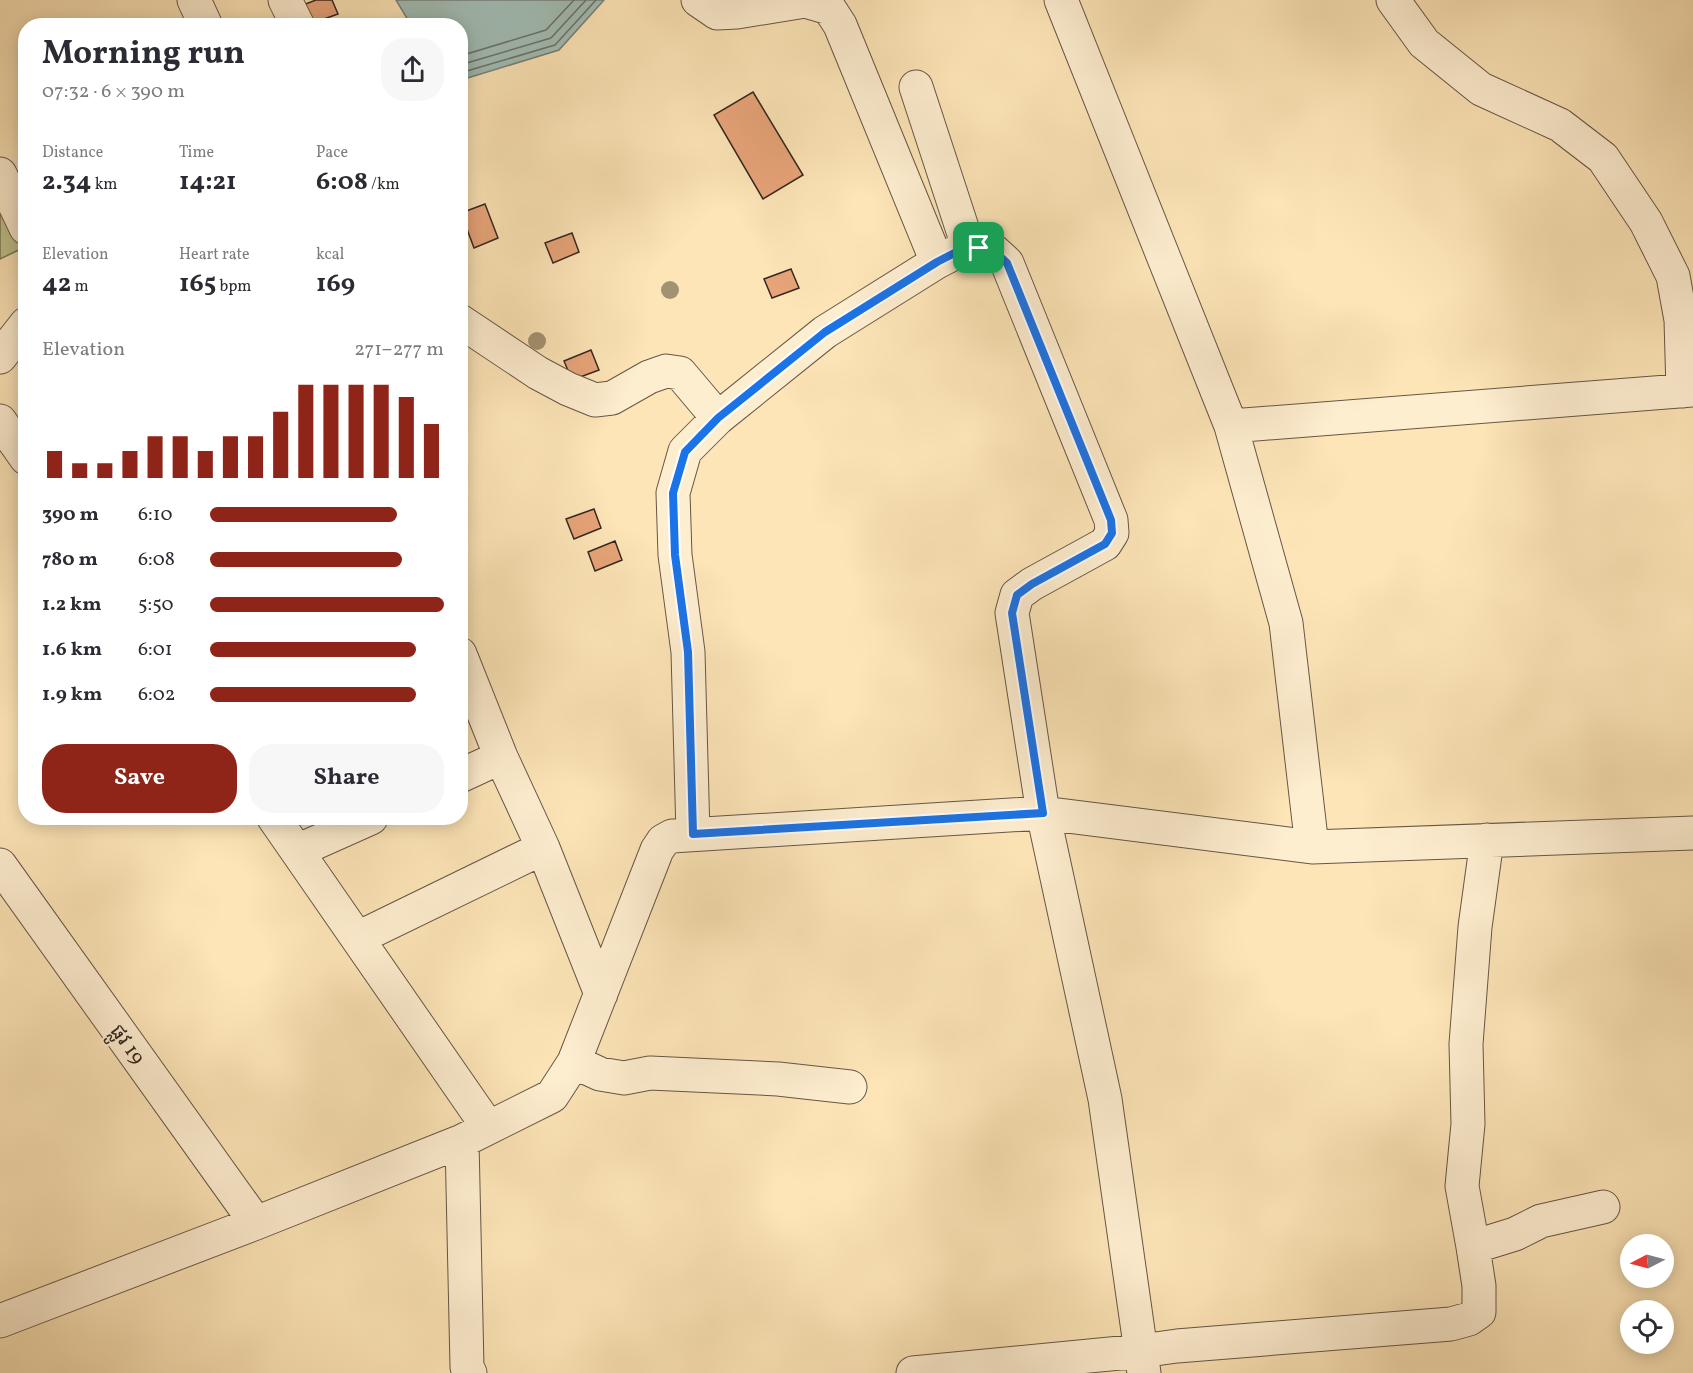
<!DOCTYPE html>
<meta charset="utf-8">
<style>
body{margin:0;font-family:Vollkorn,"Noto Sans Khmer",serif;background:#f7f7f7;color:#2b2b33;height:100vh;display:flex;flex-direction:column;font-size:22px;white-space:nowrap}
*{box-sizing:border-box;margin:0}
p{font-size:20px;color:#7c7c81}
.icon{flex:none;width:33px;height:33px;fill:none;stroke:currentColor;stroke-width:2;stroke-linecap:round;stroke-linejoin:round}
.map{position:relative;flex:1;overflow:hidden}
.details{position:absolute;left:18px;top:18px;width:450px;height:807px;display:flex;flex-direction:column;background:#fff;border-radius:24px;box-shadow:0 3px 15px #0003}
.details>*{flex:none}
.needle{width:39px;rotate:264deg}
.buttons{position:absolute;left:1620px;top:1234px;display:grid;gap:12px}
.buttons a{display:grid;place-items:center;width:54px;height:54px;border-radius:50%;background:#fff;box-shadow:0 3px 15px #0003;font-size:30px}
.pin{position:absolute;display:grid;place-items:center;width:51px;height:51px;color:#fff;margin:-26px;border-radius:12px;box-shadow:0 3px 9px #0006}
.round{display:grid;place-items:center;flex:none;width:63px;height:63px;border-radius:24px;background:#f7f7f7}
.overview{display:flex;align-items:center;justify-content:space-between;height:102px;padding:0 24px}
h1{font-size:33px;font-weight:700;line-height:45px}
.stats{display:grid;grid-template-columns:repeat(3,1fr);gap:9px;height:102px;padding:6px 24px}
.stats div{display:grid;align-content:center}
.stats b{font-size:26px;font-weight:700}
.stats small{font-size:16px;font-weight:400}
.stats p{font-size:16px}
.chart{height:168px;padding:12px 24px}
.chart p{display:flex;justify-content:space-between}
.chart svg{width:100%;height:108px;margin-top:6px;stroke:#8f2418;stroke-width:6}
.cta{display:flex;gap:12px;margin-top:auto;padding:12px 24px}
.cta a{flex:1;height:69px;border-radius:24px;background:#8f2418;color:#fff;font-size:24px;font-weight:700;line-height:69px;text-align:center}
.cta a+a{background:#f7f7f7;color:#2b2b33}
ul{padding:0 24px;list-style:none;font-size:20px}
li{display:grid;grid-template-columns:96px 72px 1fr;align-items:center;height:45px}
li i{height:15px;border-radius:8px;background:#8f2418}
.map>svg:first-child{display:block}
</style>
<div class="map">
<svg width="1693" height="1373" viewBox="0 0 1693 1373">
<rect width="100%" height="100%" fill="#fde5b7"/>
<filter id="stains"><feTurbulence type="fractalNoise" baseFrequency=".00333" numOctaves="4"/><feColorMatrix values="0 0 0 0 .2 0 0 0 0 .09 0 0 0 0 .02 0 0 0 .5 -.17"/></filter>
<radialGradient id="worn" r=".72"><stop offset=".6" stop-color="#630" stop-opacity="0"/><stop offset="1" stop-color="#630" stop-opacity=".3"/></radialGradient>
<path fill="#c0c48e" stroke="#7a7658" stroke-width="1.5" d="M0 169 26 225 25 247 0 259Z"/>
<path fill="#a1bdb5" stroke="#75817a" stroke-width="1.5" d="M396 0H604L559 50 461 80 460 26 411 25Z"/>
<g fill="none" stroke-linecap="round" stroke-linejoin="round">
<path stroke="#6a726b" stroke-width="1.5" d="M460 56 546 30 574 0
M460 65 551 38 586 0
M460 73 555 45 596 0"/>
</g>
<path fill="#e8a479" stroke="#342721" stroke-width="1.5" d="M316 0H332L338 14 310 24 303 5Z
M753 92 803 175 763 199 714 115Z
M485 204 498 238 474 248 461 213Z
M572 233 579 252 553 263 545 243Z
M791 269 799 288 772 298 764 279Z
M591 350 599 370 572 380 564 361Z
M594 509 601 528 574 539 566 519Z
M615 541 622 560 595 571 588 552Z"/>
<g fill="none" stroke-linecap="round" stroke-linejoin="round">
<g stroke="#665646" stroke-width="35">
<path id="minor" d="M194 0 206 26
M285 0 298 26
M698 0 717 13 737 12 805 1 829 8 840 25 937 262
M1061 0 1231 426 1286 623 1312 847
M1393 0 1424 43 1481 89 1560 125 1603 158 1646 222 1673 276 1681 320 1683 391
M916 87 968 246
M0 174 26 228
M460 321 538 373 568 389 595 400 612 398 649 377 666 371 680 373 718 418
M0 357 26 324
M0 421 26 458
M1231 426 1693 390
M460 654 501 757 543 848 601 994
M460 776 501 757
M274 818 488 1127
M693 834 688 652 675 555 673 493 685 451 718 418 825 332 937 262 968 246 994 251 1007 263 1111 520 1112 533 1105 544 1032 584 1017 595 1012 613 1043 813 1105 1099 1144 1373
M297 851 371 818
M0 865 256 1223
M358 938 543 848
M574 1062 600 1074 624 1078 650 1073 778 1079 850 1087
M462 1141 467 1367 470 1373
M1473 1247 1515 1234 1541 1221 1603 1207
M0 1321 256 1223 462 1141 552 1096 574 1062 657 850 663 841 672 836 1043 813 1312 847 1693 833
M913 1373 1141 1351 1177 1346 1451 1324 1469 1319 1479 1312V1286L1473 1247 1462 1186 1468 1124 1466 1044 1475 927 1487 840"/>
</g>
<use href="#minor" stroke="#feeed0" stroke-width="33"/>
</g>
<g fill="#a29273">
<circle cx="670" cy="290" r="9"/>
<circle cx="537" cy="341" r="9"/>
</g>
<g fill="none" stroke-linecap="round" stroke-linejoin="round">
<g stroke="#fff" stroke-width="12">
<path id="route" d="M968 246 994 251 1007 263 1111 520 1112 533 1105 544 1032 584 1017 595 1012 613 1043 813 693 834 688 652 675 555 673 493 685 452 718 418 825 332 937 262Z"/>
</g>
<use href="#route" stroke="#1a73e8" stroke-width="8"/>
</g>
<g text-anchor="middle" stroke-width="4.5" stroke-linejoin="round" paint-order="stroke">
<g font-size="21" fill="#342721" stroke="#feeed0">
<text transform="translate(128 1044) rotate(54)" y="7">ផ្លូវ 19</text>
</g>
</g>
<rect width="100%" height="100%" filter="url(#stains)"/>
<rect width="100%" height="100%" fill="url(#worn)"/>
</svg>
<div class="buttons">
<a><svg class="needle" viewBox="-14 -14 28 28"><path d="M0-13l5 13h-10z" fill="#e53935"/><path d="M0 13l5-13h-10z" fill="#7c7c81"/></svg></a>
<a><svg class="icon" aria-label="locate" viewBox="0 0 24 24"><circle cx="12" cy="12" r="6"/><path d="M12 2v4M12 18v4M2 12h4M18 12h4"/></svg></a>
</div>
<div class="pin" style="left:979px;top:248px;background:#1e9e55"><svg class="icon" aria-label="arrive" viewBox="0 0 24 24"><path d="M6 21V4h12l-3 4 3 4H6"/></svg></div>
<section class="details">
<div class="overview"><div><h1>Morning run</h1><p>07:32 · 6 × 390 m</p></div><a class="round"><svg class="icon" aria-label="share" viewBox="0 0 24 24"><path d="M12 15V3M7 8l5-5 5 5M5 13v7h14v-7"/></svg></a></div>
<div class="stats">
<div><p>Distance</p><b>2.34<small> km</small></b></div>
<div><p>Time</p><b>14:21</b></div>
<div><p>Pace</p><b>6:08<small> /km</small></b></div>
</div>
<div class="stats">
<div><p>Elevation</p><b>42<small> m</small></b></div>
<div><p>Heart rate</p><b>165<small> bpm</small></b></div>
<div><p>kcal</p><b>169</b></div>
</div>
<div class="chart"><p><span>Elevation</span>271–277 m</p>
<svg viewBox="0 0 160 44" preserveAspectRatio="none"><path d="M5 44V33M15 44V38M25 44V38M35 44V33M45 44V27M55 44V27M65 44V33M75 44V27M85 44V27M95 44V17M105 44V6M115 44V6M125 44V6M135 44V6M145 44V11M155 44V22"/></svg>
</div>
<ul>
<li><b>390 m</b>6:10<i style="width:80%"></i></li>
<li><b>780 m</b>6:08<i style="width:82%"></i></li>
<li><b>1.2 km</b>5:50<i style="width:100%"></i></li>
<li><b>1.6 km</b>6:01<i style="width:88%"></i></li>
<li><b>1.9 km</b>6:02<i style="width:88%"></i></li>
</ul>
<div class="cta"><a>Save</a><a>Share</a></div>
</section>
</div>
